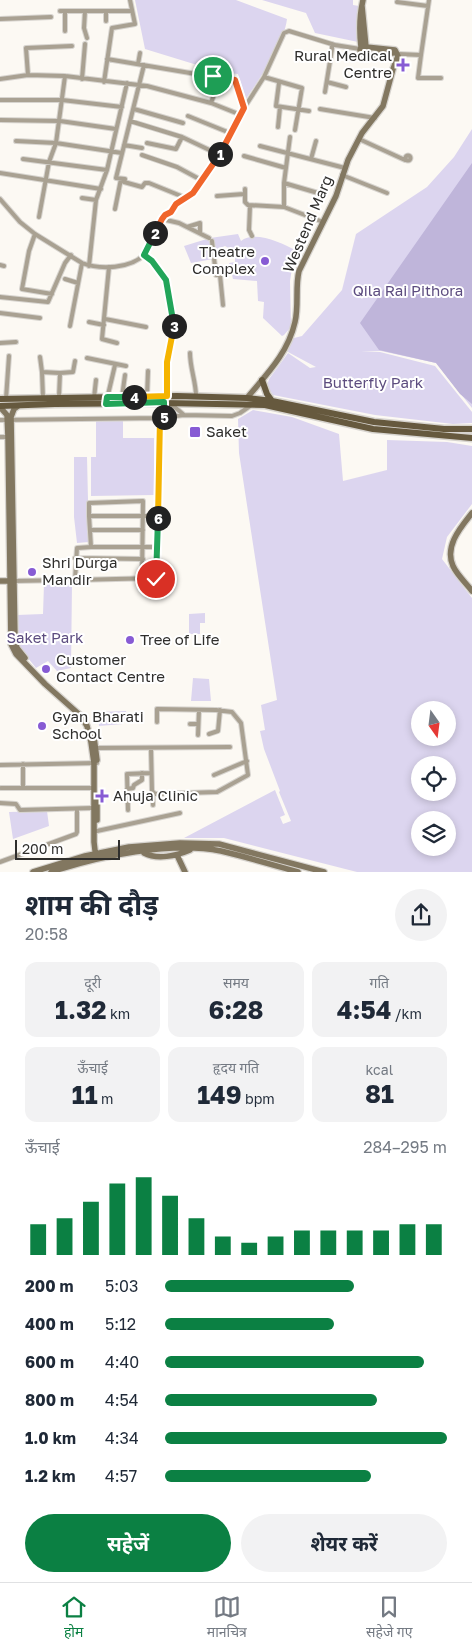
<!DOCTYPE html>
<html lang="hi">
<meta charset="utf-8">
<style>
body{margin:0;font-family:"Golos Text","Noto Sans Devanagari",sans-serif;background:#f2f2f3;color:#1f2937;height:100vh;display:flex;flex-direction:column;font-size:19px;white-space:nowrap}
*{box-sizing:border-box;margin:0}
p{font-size:16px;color:#747a83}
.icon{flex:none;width:28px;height:28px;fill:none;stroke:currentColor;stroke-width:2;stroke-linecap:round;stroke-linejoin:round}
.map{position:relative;height:872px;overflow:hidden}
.drawer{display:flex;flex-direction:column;background:#fff;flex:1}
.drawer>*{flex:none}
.needle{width:32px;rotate:166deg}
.fabs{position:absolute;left:411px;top:701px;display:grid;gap:10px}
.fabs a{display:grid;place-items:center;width:45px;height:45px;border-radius:50%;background:#fff;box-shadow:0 2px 8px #0003;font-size:25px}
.scale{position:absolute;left:15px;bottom:12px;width:105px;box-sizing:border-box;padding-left:5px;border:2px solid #2f2e2c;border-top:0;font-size:14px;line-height:18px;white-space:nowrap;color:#2f2e2c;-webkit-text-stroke:4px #fff;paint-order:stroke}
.pin{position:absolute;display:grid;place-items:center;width:42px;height:42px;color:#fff;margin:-21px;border:2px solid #fff;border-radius:50%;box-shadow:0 1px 5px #0007}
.km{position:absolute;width:25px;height:25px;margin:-12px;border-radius:50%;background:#222;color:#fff;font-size:14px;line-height:25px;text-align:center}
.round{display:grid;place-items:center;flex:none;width:52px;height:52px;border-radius:26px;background:#f2f2f3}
.summary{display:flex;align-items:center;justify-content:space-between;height:85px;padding:0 25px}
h1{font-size:28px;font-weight:700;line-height:38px}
.figures{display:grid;grid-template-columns:repeat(3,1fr);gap:8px;height:85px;padding:5px 25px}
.figures div{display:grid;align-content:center;border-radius:12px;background:#f2f2f3;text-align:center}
.figures b{font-size:25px;font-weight:700}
.figures small{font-size:14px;font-weight:400}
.figures p{font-size:14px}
.chart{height:140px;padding:10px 25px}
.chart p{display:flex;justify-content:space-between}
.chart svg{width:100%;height:90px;margin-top:5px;stroke:#0b8043;stroke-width:6}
.button{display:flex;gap:10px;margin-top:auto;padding:10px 25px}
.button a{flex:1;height:58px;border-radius:30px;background:#0b8043;color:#fff;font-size:20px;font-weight:700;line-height:58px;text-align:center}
.button a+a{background:#f2f2f3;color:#1f2937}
ul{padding:0 25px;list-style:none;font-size:16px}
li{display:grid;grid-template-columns:80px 60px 1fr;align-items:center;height:38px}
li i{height:12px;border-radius:6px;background:#0b8043}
.dock{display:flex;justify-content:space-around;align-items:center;height:70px;border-top:1px solid #e0e1e3;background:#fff;font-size:14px;color:#747a83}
.dock a{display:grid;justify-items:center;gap:2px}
.dock .on{color:#0b8043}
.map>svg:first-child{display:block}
</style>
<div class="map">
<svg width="472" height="872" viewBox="0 0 472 872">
<rect width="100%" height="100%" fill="#fcf9f3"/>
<path fill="#dcd5ef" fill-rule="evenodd" d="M135 0H236L287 19C284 44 260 78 246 99L238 74 220 72 145 49Z
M262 0H353V5L359 6 356 24 358 42 315 33 306 13Z
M472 129V408L436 363 381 351H361L380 352 435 366 472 412V423L453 424 375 415 273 395 267 386 269 379 288 353 310 368 316 367 288 352 290 339 302 336 342 290 356 234 427 187 454 157Z
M238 234 241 241C254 230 282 243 295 250L290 281 291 327 284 335 282 336 263 318 264 302 258 301 257 281 233 279 229 263 235 262V252L225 246 220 248 224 257 191 263 184 246 210 238Z
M253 410 292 417 339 434 343 481 387 470V440L447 442 472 446V504L447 537 442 559 472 598V872H357L224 838H184L275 790 285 815 280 817 283 824 291 821 279 792 280 791 264 749 260 731 265 730 261 705 277 700 239 453 238 419ZM420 710H448V738H420ZM420 765H448V792H420ZM420 820H448V848H420Z
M96 421H123V438H154V495L91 496V457H96Z
M74 457H87L89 542 77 543 74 517Z
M44 584H72L71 668 57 671 48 661 36 668 19 647 17 615 43 614Z
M205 613V623H200V634H189V614Z
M193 678 209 679 211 701H191Z
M126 711 127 719 122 720 123 724 99 726 98 712Z
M47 811 49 826 13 839 9 812Z"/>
<path fill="#bfb5da" d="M472 163V404L460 394 436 363 379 350 360 323Z"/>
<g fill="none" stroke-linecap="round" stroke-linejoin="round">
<g stroke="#d7d4cf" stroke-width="6">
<path id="street" d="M397 2 428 6
M60 11H132
M85 11 84 28 87 38
M0 19 51 17
M106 21V11
M65 31V11
M398 54 421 55 429 0
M421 55 418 78H441
M107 59 208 76
M138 64 140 53
M144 65 116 178 125 179 124 182 142 187 145 183H149L186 198
M28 75 26 48 72 46
M213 76 235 80 244 108
M264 77 302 88 295 130
M0 79 28 75 65 76 147 86 211 103 241 115
M82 79 85 44
M104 82 112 28 135 24 130 0
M327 82 346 87
M279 83 276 106 309 111
M325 92 332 49V44
M0 100H62L122 107
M211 103 220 78
M134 109 183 123
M320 109 375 118
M188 116 230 133
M0 120 60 121 116 129
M130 121 182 137 220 155
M278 127 280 107
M359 139 405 160
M16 141 56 143 122 153
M147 143 176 149 182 137
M124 145 142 148
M260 146 345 168
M142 155 177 167 203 181
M405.5 158a2.5 2.5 0 1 1 5 0a2.5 2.5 0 1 1-5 0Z
M244 156 286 168
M23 159 107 170
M311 159 316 141
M0 173 101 189
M342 175 387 193
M284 183 318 193
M245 189V202L248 205 284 207 323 222
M217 196 244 194
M82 198 96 200
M0 199 20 222 35 234 82 263C100 270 131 269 145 254 153 245 157 230 162 219L165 215 171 212 176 205 193 193 207 175 220 155 246 105 264 77 284 33 289 31 335 45 360 49
M250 206 249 230 252 236
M284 207V183L290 137
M115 209 121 179
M39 217 49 162 56 143 65 76
M162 219 179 223 209 238
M187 227 200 223V232
M35 234 29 251 22 289 52 294
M212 241 216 275H220L223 305
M144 255 152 261 166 280 174 321 173 336 167 361V396
M0 265 4 266
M89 266 96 200 107 170 127 83
M109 267 102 339 117 343
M65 279 78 283
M0 297 48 302 65 263 71 255
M0 313 40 318
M105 319 146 327
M89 322 104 325
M70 326 82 263
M0 343 16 342
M190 353C190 368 196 382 196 396
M40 357 42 372
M87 358 126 366
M59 397 60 373 73 372 75 361
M122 397 125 375
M147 397 148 371
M43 398 42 372 60 373
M94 398 96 380
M6 399 9 356
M107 399 115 365
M164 403V418
M170 403 184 415 232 416 240 413 250 406
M0 420 160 418 184 415
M0 437H8
M89 516V503L143 501 142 579
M90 530H143
M91 547 89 516H158
M158 547H91L77 548 75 580 157 578V577L160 418
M75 558 143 559
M13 581 66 580
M190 724H198
M209 734 218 731 220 710
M198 735 199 710
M95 748 230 747
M151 748 152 791 155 794 217 792 248 775 241 723 232 712 216 710 157 709V722
M23 764V788
M0 765 97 763
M214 775 247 761
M1 788H93
M127 789 133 788 134 785 142 780V773
M0 803 16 804 20 810 93 808
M153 805V793
M128 810 127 774 151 773
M97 831 180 813
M0 862 76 834 77 832V809"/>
</g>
<g stroke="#d7d4cf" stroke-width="8">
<path id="secondary" d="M360 50a4 4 0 1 1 8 0a4 4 0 1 1-8 0Z
M361 47C359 30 359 17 363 0
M366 54 375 55 388 52 393 53
M247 398C267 374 288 353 295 322 299 305 295 287 299 271L336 196 348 160 362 133 383 106 393 69 398 56 395 50 366 47 362 6
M18 406 14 409 11 417 15 639 17 648 25 658
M0 407 7 415 8 437 11 644 16 654 45 684 81 716 87 726 91 742 94 763V842L96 859
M472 513C461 527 444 546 453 566 457 575 466 583 472 591
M0 581H10
M94 737 97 760
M97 797V820
M144 853C157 860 176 856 190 850
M177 855 185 872
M33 872 85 856 129 847 180 843 219 844 324 872
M51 872C99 856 171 841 221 851 247 857 273 865 298 872"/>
</g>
<g stroke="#d7d4cf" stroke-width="9">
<path id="primary" d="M262 380 267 394 272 401
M0 399 177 396 247 398 272 401 374 422 444 429H472
M0 406 55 404 164 403 265 405 373 429 472 438"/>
</g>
<use href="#street" stroke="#a9a192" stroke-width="4"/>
<use href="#secondary" stroke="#827760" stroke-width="5.5"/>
<use href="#primary" stroke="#66593e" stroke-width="6"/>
</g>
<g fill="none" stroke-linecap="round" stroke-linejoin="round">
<g stroke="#fff" stroke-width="10">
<path id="split-1" d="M213 76 235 80 244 108 220 154"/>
</g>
<g stroke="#fff" stroke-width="10">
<path id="split-2" d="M155 233 162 219 165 215 171 212 176 204 193 193 220 154"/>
</g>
<g stroke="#fff" stroke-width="10">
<path id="split-3" d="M155 233 144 255 152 261 166 280 174 326"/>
</g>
<g stroke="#fff" stroke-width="10">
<path id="split-4" d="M134 397 167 396V362L174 326"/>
</g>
<g stroke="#fff" stroke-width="10">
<path id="split-5" d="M134 397H107L106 404 164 402V417"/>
</g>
<g stroke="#fff" stroke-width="10">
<path id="split-6" d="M158 518 160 418 164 417"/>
</g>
<g stroke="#fff" stroke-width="10">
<path id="split-7" d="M156 579 158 518"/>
</g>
<use href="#split-1" stroke="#f0652b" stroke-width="6"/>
<use href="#split-2" stroke="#f0652b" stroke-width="6"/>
<use href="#split-3" stroke="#22a559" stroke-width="6"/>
<use href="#split-4" stroke="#f5b400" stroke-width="6"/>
<use href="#split-5" stroke="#22a559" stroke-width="6"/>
<use href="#split-6" stroke="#f5b400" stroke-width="6"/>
<use href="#split-7" stroke="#22a559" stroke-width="6"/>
</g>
<g fill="#875bd4" stroke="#fff" stroke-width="2">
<path d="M400.5 57.5h5v5h5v5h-5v5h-5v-5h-5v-5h5z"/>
<circle cx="265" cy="261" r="5"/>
<rect x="189" y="426" width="12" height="12" rx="2.5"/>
<circle cx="32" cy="572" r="5"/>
<circle cx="130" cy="640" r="5"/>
<circle cx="46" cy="669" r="5"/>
<circle cx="42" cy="726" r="5"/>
<path d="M99.5 788.5h5v5h5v5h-5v5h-5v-5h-5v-5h5z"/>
</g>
<g text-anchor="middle" stroke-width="4" stroke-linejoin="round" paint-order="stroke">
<g font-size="15" fill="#2f2e2c" stroke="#fff" text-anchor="start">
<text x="392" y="61" text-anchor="end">Rural Medical<tspan x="392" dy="17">Centre</tspan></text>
<text x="255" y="257" text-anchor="end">Theatre<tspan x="255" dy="17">Complex</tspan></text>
<text x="206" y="437">Saket</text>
<text x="42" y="568">Shri Durga<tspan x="42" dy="17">Mandir</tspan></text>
<text x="140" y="645">Tree of Life</text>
<text x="56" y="665">Customer<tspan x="56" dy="17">Contact Centre</tspan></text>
<text x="52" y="722">Gyan Bharati<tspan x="52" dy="17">School</tspan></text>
<text x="113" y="801">Ahuja Clinic</text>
</g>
<g font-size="15" fill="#2f2e2c" stroke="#fff">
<text transform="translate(308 224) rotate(-67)" y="5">Westend Marg</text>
</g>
<g font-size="15" fill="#5c4c7f" stroke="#fff">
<text x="408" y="296">Qila Rai Pithora</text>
<text x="373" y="388">Butterfly Park</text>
<text x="45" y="643">Saket Park</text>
</g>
</g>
</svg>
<div class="fabs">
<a><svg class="needle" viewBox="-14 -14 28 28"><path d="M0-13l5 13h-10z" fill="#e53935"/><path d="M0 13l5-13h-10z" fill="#747a83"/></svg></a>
<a><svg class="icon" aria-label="locate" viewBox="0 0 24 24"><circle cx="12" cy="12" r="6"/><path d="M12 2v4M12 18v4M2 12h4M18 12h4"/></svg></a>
<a><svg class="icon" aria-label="layers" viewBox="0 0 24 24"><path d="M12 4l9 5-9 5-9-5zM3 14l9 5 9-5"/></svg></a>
</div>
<div class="scale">200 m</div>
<div class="pin" style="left:213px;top:76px;background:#1e9e55"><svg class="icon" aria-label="arrive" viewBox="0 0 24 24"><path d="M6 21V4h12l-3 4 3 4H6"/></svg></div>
<div class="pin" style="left:156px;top:579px;background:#d93025"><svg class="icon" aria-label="check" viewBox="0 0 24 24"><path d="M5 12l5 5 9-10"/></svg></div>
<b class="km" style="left:220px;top:154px">1</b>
<b class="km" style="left:155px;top:233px">2</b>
<b class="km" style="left:174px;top:326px">3</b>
<b class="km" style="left:134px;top:397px">4</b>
<b class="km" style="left:164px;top:417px">5</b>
<b class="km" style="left:158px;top:518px">6</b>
</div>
<section class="drawer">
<div class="summary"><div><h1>शाम की दौड़</h1><p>20:58</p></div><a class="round"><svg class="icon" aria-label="share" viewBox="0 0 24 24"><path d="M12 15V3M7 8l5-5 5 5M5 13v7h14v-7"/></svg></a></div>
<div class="figures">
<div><p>दूरी</p><b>1.32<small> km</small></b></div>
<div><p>समय</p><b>6:28</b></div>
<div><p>गति</p><b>4:54<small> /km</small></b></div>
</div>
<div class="figures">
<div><p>ऊँचाई</p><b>11<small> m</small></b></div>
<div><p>हृदय गति</p><b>149<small> bpm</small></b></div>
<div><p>kcal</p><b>81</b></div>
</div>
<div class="chart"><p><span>ऊँचाई</span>284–295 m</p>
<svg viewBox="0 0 160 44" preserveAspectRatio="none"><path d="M5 44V29M15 44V26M25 44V18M35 44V9M45 44V6M55 44V15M65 44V26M75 44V35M85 44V38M95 44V35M105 44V32M115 44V32M125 44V32M135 44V32M145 44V29M155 44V29"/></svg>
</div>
<ul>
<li><b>200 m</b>5:03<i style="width:67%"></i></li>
<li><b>400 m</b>5:12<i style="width:60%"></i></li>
<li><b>600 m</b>4:40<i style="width:92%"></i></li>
<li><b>800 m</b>4:54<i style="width:75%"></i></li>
<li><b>1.0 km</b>4:34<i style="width:100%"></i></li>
<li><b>1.2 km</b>4:57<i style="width:73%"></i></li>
</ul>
<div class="button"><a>सहेजें</a><a>शेयर करें</a></div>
</section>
<nav class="dock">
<a class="on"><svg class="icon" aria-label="home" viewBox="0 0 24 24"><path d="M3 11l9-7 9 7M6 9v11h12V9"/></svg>होम</a>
<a><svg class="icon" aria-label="map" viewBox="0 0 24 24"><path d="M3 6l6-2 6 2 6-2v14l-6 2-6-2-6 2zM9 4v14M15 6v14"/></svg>मानचित्र</a>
<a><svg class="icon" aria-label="saved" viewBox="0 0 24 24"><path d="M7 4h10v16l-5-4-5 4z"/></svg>सहेजे गए</a>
</nav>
